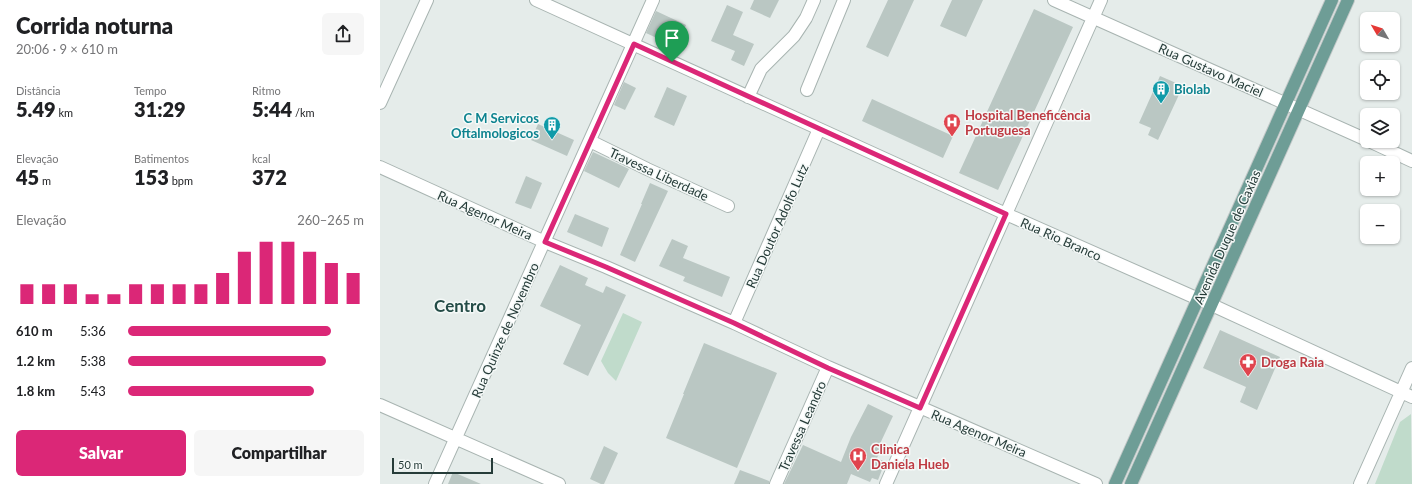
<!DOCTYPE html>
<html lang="pt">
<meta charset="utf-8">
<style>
body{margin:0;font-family:Lato,sans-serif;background:#f6f6f6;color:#202124;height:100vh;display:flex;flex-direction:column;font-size:15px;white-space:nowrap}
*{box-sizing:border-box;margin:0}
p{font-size:13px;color:#757577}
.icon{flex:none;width:22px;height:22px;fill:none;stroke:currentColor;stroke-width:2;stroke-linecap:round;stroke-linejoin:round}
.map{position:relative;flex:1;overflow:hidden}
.panel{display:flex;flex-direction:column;background:#fff;width:380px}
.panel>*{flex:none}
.needle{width:26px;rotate:309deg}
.fabs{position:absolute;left:980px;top:12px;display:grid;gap:8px}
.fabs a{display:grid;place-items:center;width:40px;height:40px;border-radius:6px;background:#fff;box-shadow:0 1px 3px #0004;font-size:20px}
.scale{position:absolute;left:12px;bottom:10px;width:101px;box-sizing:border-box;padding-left:4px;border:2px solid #263c39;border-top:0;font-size:11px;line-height:14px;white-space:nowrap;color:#263c39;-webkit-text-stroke:3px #f5f9f8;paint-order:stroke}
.pin{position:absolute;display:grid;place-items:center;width:34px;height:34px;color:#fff;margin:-41px -17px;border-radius:50% 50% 50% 0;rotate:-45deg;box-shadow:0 0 4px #0007}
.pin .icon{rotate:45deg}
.round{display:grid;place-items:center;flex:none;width:42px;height:42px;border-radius:6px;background:#f6f6f6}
.summary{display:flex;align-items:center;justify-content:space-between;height:68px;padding:0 16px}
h1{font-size:22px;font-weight:800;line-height:30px}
.metrics{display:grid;grid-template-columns:repeat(3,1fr);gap:6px;height:68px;padding:4px 16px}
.metrics div{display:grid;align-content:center}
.metrics b{font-size:20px;font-weight:800}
.metrics small{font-size:11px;font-weight:400}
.metrics p{font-size:11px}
.chart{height:112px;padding:8px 16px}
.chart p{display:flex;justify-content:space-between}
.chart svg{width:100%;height:72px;margin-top:4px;stroke:#db2777;stroke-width:6}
.button{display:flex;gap:8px;margin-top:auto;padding:8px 16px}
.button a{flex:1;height:46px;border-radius:6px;background:#db2777;color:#fff;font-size:16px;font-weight:800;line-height:46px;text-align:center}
.button a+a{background:#f6f6f6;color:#202124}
ul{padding:0 16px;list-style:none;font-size:13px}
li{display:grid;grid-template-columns:64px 48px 1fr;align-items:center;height:30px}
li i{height:10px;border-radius:5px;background:#db2777}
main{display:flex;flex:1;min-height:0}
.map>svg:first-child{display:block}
</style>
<main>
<section class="panel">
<div class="summary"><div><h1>Corrida noturna</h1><p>20:06 · 9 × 610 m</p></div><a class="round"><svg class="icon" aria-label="share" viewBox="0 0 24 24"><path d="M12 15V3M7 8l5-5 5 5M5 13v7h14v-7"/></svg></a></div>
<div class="metrics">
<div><p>Distância</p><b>5.49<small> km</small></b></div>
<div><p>Tempo</p><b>31:29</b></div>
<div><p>Ritmo</p><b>5:44<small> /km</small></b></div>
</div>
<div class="metrics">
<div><p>Elevação</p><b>45<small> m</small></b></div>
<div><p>Batimentos</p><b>153<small> bpm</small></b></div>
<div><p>kcal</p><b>372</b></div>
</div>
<div class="chart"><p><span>Elevação</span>260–265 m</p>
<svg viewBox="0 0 160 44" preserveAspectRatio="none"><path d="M5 44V32M15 44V32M25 44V32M35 44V38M45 44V38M55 44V32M65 44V32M75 44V32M85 44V32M95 44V25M105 44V12M115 44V6M125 44V6M135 44V12M145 44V19M155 44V25"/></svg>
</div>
<ul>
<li><b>610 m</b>5:36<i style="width:86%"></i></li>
<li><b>1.2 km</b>5:38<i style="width:84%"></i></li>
<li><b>1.8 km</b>5:43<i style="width:79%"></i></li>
</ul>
<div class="button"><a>Salvar</a><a>Compartilhar</a></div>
</section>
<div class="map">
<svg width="1032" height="484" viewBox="0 0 1032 484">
<rect width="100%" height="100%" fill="#e5ecea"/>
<path fill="#c0dbcb" d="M243 313 262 322 236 381 228 373 221 361Z
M1031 414 1032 484H995L1020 422Z"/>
<path fill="#bac7c3" d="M374 0H399L390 18 370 9Z
M508 0H534L508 57 486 47Z
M572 0H603L586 37 560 26Z
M347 5 363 12 353 35 374 44 364 66 351 60 355 51 331 41Z
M654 9 693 27 618 190 579 173Z
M276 11 306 25 296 47 266 33Z
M780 76 803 86 778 140 768 135 771 128 759 123Z
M244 82 256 88 245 110 234 105Z
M287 87 307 96 294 126 274 117Z
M492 99 573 136 563 158 482 121Z
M158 124 194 140 187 156 151 140Z
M213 152 249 169 239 188 204 171Z
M146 176 162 183 151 209 135 203Z
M270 183 288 191 255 262 240 255 262 204H261Z
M195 214 229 228 222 247 187 232Z
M292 239 308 246 303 258 350 277 342 297 303 281 305 277 279 266Z
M180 265 208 278 205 285 223 293 226 286 246 295 208 376 183 364 201 325 160 306Z
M840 330 900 357 877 410 860 402 866 387 823 368Z
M324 343 397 373 357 468 286 438 304 394H303Z
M488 404 513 416 498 448 501 449 497 458 505 462 498 480 492 478 490 482 471 474 467 484H404L423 445 461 462 471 437Z
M224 446 238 453 224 484H221L210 479Z
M360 470 389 481V484H354Z
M73 472 101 484H68Z"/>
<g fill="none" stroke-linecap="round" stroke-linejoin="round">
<g stroke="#a8b4b1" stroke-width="14">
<path id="minor" d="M156 0 626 214 832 305 1032 397
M674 0 987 140
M427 90 464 0
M368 97 381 69 414 36 426 18 434 0
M0 103 47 0
M210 141 267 169 348 206
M989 141 1032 161
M0 167 165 242 226 267 354 323 448 367 716 484
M354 323 439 129
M0 405 179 484
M55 484 273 0
M396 484 448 367
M506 484 721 0
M980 484 1032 368"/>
</g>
<g stroke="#c2c8c8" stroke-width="14">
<path id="major" d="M735 484 952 0
M751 484 968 0"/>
</g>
<use href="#minor" stroke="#fff" stroke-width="12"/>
<use href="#major" stroke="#6e9d96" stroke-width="12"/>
</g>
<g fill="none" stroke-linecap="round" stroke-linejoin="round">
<g stroke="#fff" stroke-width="8">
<path id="route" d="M254 44 626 214 540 408 448 368 354 323 226 267 165 242Z"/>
</g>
<use href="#route" stroke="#db2777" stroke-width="5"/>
</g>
<defs>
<g id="building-pin" transform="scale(0.9)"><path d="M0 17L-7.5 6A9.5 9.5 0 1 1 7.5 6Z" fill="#0f9aa8" stroke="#f5f9f8"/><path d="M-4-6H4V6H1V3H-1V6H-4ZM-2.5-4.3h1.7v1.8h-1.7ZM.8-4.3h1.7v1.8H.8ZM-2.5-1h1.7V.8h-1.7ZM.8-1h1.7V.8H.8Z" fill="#fff"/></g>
<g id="hospital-pin" transform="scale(0.9)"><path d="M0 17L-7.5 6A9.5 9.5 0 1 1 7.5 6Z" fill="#e0444e" stroke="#f5f9f8"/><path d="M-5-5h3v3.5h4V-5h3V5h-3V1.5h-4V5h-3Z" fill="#fff"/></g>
<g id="pharmacy-pin" transform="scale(0.9)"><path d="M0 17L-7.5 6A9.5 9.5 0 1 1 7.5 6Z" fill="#e0444e" stroke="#f5f9f8"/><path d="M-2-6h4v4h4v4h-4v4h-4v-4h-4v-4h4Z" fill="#fff"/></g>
</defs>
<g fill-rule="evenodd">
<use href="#building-pin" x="781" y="89"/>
<use href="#hospital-pin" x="572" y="122"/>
<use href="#building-pin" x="172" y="125"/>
<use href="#pharmacy-pin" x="868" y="362"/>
<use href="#hospital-pin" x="478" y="456"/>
</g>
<g text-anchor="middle" stroke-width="3" stroke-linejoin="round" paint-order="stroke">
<g font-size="13" fill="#263c39" stroke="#f5f9f8">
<text transform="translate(831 70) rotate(24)" y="5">Rua Gustavo Maciel</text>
<text transform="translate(279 174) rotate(25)" y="5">Travessa Liberdade</text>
<text transform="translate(105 215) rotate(24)" y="5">Rua Agenor Meira</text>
<text transform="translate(397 226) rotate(-66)" y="5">Rua Doutor Adolfo Lutz</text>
<text transform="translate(847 237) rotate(-66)" y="5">Avenida Duque de Caxias</text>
<text transform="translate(681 239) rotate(24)" y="5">Rua Rio Branco</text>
<text transform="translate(125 330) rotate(-66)" y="5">Rua Quinze de Novembro</text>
<text transform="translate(422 426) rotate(-66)" y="5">Travessa Leandro</text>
<text transform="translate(599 433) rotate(23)" y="5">Rua Agenor Meira</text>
</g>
<g font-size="13" font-weight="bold" fill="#0d838f" stroke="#f5f9f8" text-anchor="start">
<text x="794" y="94">Biolab</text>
<text x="159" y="123" text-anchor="end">C M Servicos<tspan x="159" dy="15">Oftalmologicos</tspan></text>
</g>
<g font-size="13" font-weight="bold" fill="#be3a42" stroke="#f5f9f8" text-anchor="start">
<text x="585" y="120">Hospital Beneficência<tspan x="585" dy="15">Portuguesa</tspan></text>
<text x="881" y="367">Droga Raia</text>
<text x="491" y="454">Clinica<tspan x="491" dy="15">Daniela Hueb</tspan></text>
</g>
<g font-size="17" font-weight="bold" fill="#244c47" stroke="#f5f9f8">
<text x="80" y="312">Centro</text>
</g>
</g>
</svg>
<div class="fabs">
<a><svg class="needle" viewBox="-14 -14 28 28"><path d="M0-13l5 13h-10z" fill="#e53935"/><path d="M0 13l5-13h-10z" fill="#757577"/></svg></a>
<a><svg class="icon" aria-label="locate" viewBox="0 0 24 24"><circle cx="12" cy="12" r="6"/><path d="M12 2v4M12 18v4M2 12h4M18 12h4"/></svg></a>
<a><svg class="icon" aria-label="layers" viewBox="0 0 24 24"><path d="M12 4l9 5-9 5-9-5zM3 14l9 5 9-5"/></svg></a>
<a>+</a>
<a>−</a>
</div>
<div class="scale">50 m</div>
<div class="pin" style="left:292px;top:62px;background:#1e9e55"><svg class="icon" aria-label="arrive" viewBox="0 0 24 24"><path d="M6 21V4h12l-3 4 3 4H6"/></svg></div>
</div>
</main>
